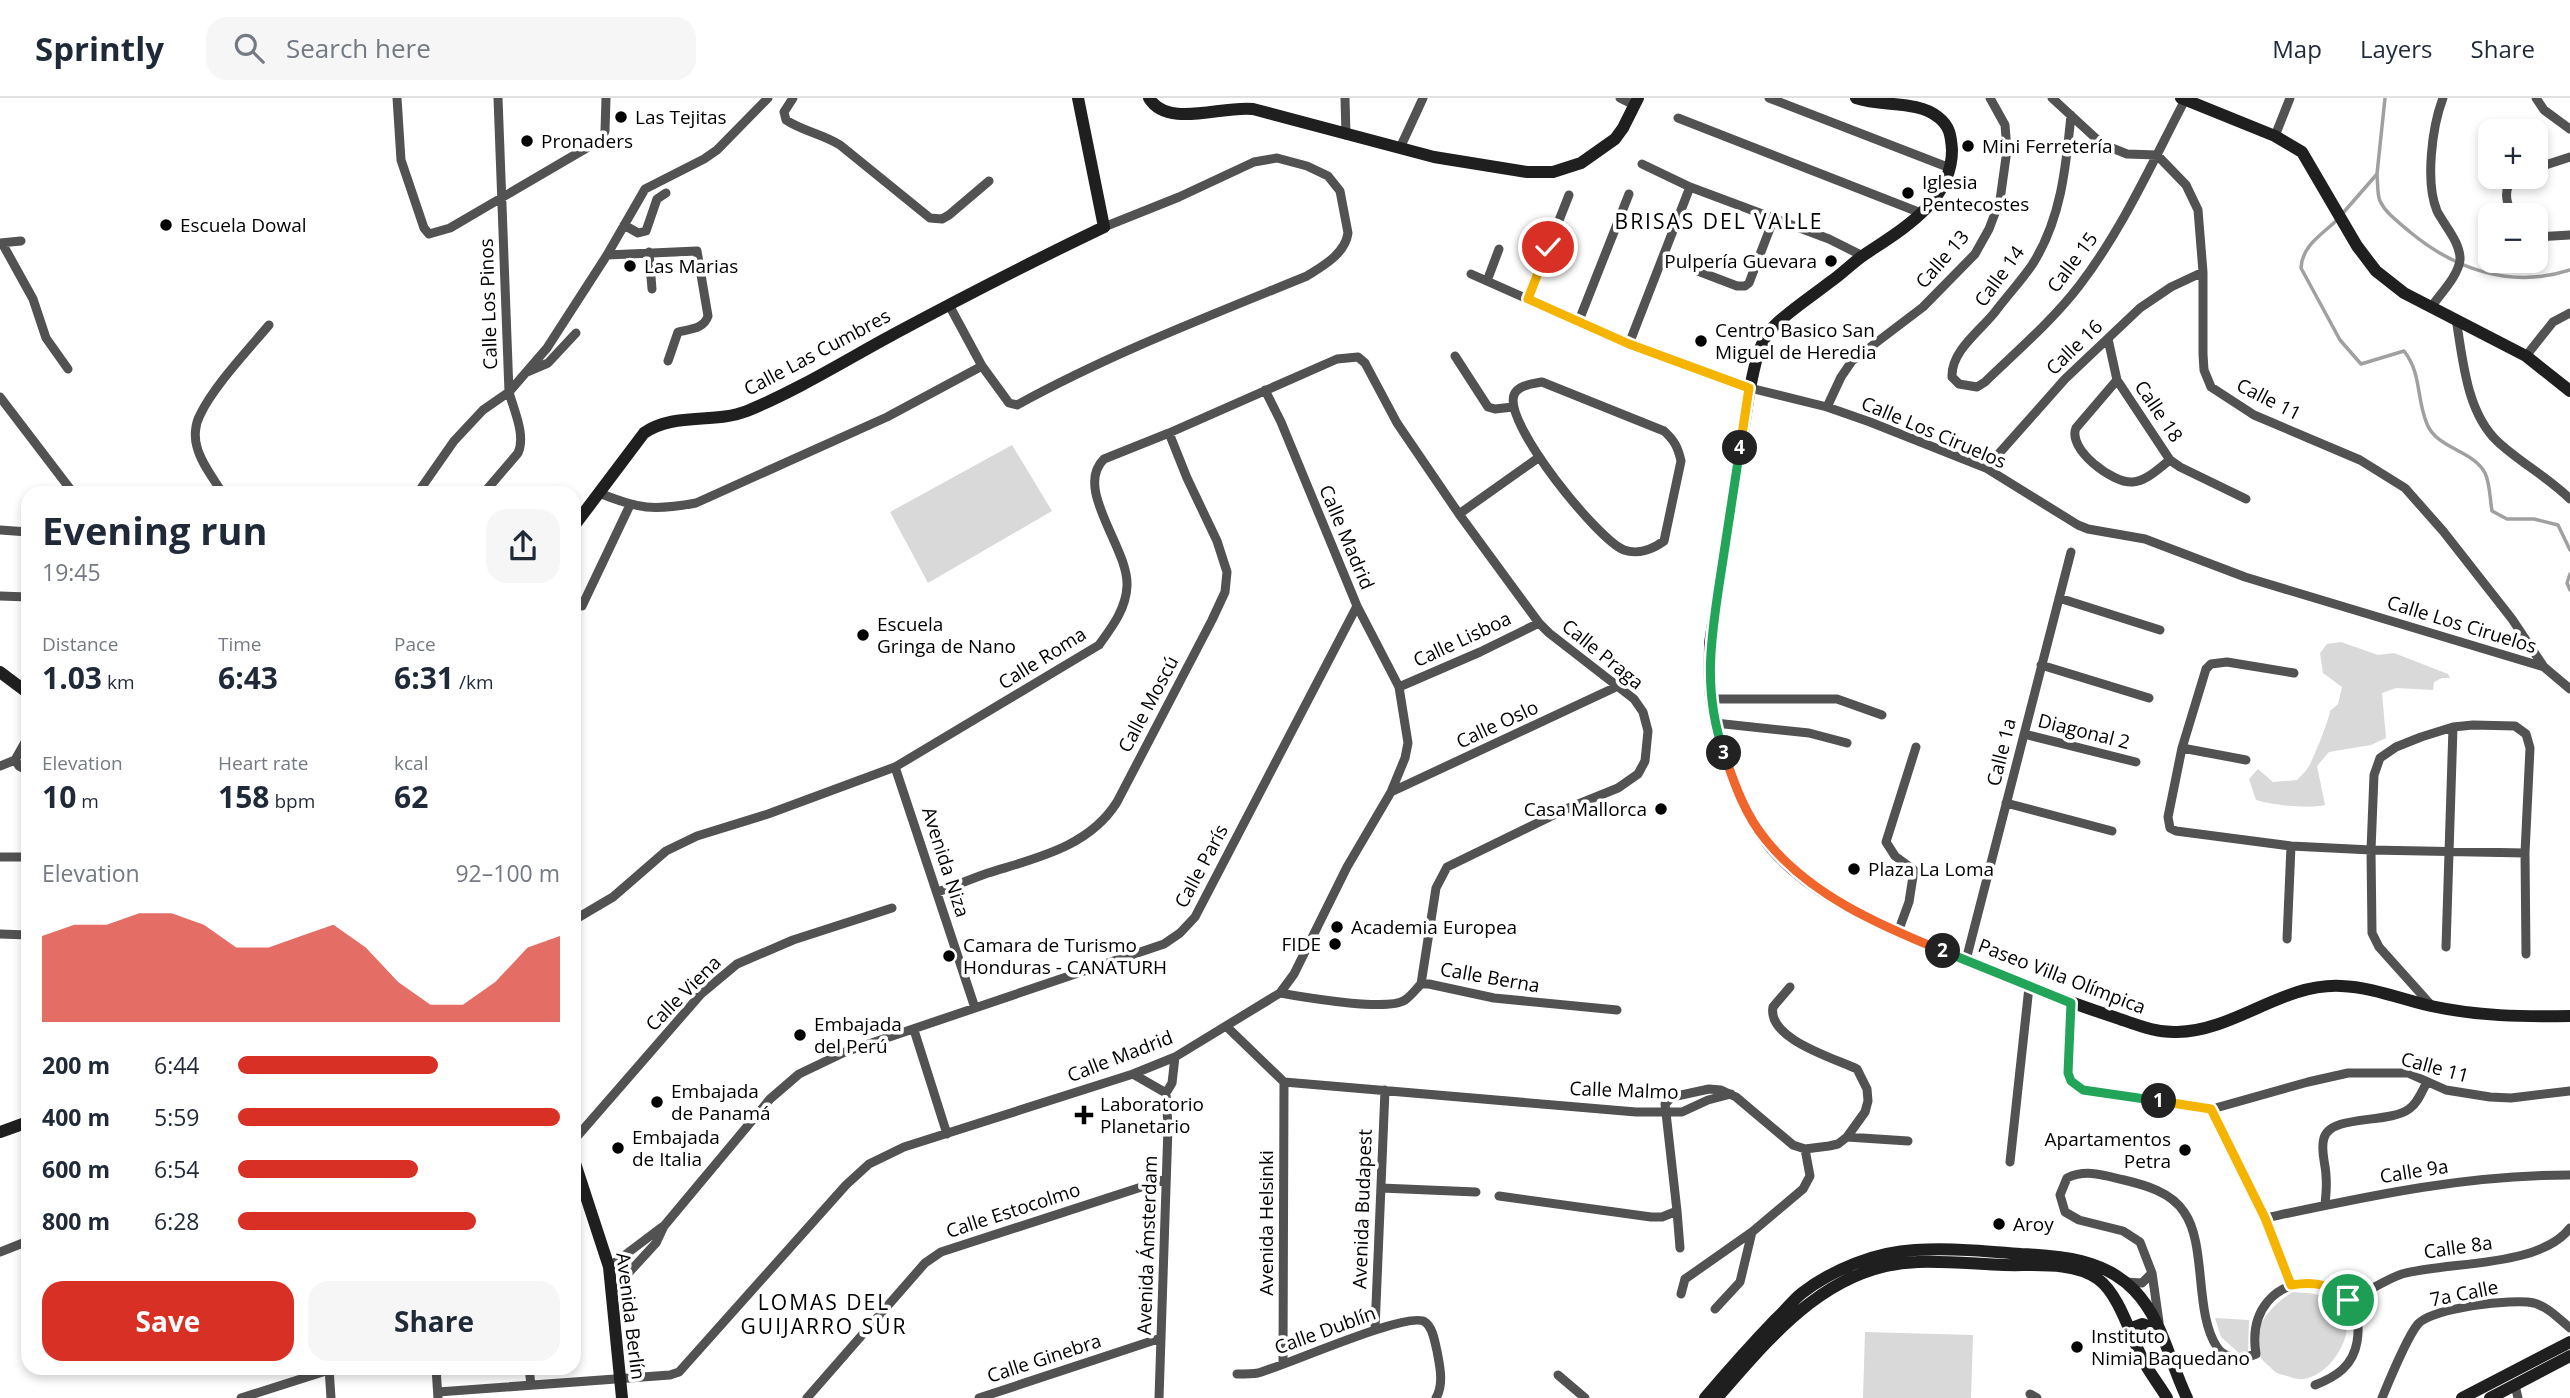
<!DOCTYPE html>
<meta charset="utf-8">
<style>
body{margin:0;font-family:"Open Sans",sans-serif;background:#f6f6f7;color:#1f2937;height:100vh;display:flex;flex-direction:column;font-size:26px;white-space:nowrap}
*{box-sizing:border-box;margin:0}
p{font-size:23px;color:#747a83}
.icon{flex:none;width:38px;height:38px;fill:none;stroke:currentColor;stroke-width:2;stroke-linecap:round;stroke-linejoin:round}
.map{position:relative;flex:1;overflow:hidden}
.sheet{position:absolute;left:21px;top:388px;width:560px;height:889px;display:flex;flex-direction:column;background:#fff;border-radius:21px;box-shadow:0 4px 10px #0003}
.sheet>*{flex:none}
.buttons{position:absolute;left:2478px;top:21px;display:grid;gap:14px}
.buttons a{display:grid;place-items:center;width:70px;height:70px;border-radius:14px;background:#fff;box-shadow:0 4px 10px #0003;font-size:35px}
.pin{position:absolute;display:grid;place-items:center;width:60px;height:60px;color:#fff;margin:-30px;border:4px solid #fff;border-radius:50%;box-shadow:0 2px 7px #0007}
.km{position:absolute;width:35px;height:35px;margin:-18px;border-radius:50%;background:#222;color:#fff;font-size:19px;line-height:35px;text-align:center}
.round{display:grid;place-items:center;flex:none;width:74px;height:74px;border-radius:21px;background:#f6f6f7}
.head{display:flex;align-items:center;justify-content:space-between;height:119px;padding:0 21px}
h1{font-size:38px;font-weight:700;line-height:52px}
.figures{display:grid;grid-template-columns:repeat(3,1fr);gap:10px;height:119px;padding:7px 21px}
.figures div{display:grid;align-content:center}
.figures b{font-size:30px;font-weight:700}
.figures small{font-size:19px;font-weight:400}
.figures p{font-size:19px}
.chart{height:196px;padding:14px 21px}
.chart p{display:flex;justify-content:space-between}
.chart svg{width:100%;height:126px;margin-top:7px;fill:#d93025;opacity:.7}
.cta{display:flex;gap:14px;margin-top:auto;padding:14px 21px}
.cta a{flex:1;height:80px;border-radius:21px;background:#d93025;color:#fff;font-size:28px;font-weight:700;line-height:80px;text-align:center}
.cta a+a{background:#f6f6f7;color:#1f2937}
ul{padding:0 21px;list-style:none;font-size:23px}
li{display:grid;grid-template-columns:112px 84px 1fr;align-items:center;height:52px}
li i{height:18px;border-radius:9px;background:#d93025}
header{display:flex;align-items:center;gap:42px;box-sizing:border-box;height:98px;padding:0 35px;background:#fff;border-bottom:2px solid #e0e1e3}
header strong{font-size:33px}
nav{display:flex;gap:38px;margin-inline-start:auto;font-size:24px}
.search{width:490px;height:63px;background:#f6f6f7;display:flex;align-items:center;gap:18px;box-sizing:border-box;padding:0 24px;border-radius:21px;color:#747a83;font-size:26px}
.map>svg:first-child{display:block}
</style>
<header>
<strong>Sprintly</strong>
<div class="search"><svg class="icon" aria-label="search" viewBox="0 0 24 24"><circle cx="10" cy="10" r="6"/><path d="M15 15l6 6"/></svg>Search here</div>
<nav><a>Map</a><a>Layers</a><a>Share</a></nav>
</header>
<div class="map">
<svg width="2570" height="1300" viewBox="0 0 2570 1300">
<rect width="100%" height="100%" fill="#fff"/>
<path fill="#d9d9d9" d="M1012 347 1052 413 928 485 890 414Z
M2341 544 2378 557 2394 555 2448 576 2450 580H2442L2434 584 2433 592 2396 590 2382 595 2386 640 2371 647 2329 654 2317 668 2325 707C2309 711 2272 707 2256 702L2249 681 2258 671 2273 684 2297 682C2301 678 2306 673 2309 668 2313 662 2330 619 2330 613L2338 606 2342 589 2323 575 2320 555 2327 546Z
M2293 1194C2310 1195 2331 1196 2342 1211 2359 1235 2329 1279 2303 1281 2298 1282 2291 1279 2287 1278 2280 1276 2277 1276 2272 1271 2269 1268 2264 1264 2261 1260 2245 1235 2273 1205 2293 1194Z
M2215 1220 2249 1222 2248 1254 2239 1255 2221 1239Z
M1865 1234 1973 1237 1971 1300H1863Z"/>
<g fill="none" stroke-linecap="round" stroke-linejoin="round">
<path stroke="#a0a0a0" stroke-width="3.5" d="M2377 77C2378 85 2377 96 2380 103 2386 116 2400 125 2410 134 2456 172 2512 191 2570 172
M2343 115 2377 76 2385 0
M2338 121C2323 136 2302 147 2301 170L2340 242 2361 266 2404 253C2422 276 2416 300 2427 326 2437 351 2473 352 2485 375 2490 385 2490 402 2492 413L2507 421H2534L2558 427 2570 452
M2570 476 2567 485 2570 492"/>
<path stroke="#525252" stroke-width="9" d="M397 0 401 62 424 130 429 136 450 130 602 41 605 33 606 0
M793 0 784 14 786 22C802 33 823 36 840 47L930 120 942 121 949 117 989 83
M1345 0 1346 37
M1620 0 1634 7
M1769 0 1950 70
M2052 0 2102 46 2127 56 2157 57 2186 87 2198 112 2203 174V256L2204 272 2211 289 2254 317 2360 362 2405 390 2443 433 2512 521 2544 569 2570 591
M2536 0 2544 12 2570 31
M2071 17C2066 69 2061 122 2032 167 2021 183 2007 198 1995 214 1980 233 1951 253 1952 279L1959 286 1977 289 1985 284C2017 253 2052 223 2079 188 2122 132 2152 65 2185 2
M1678 20 1921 115
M2275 38 2290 0
M1400 50 1423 0
M1642 66 1690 89 1829 141 1863 158
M2536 70 2570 59
M2512 117C2506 103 2502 90 2516 79
M624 127 638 135 646 133 657 101 666 95
M2536 139 2570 137
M0 145 21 143
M2 145 33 201 46 240 68 271
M649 154 652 191
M607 157 697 153 708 218C704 231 690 231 678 234L668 263
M1695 172 1737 188H1745L1749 185 1774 120
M1471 176 1629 246 1750 290 1827 309 1870 324 1986 370 2078 427 2088 431 2145 441 2245 479 2544 569
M1487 183 1499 151
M1528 201 1569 97
M949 207 982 268 1009 305 1017 307C1110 256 1209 218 1307 178 1323 168 1345 156 1348 135L1340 93 1328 78 1307 68 1277 60 1254 64 1179 99 1104 129
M2432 208C2441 195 2458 178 2460 162 2461 145 2444 127 2437 113 2425 84 2432 29 2443 0
M2456 221C2463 261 2466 313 2497 343 2519 364 2548 379 2570 401
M1578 225 1629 96
M2108 241 2117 282 2170 362 2180 369 2246 401
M1629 246 1690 89
M1455 258 1488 309 1495 311 1513 309
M2526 258 2553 224 2570 215
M527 274 548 265 576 235
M2117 282 2076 330C2067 351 2113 386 2133 384 2147 383 2160 369 2170 362
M1542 284 1664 333C1674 342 1678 349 1681 363L1664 443C1653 451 1638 457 1624 452 1598 442 1503 325 1514 297 1518 287 1532 286 1542 284Z
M0 299 74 396
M1827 309 1841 279 1852 263 1923 209 1975 156 1989 131 2000 102 2007 52 2005 27 1990 0
M1986 370 2065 281 2140 210 2171 189 2203 174
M599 395C639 411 653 413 696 405L887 319 982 268
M223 396C214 381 201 365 197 349 194 339 195 326 200 317 213 289 248 252 269 227
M417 396 454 343 483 312 509 294 547 250 607 157 645 91 704 61 717 52 768 0
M483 396 518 355C526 337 514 313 509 294L498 0
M1459 416 1538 360
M0 432 28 434
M0 498 28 499
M2059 500 2160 532
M582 508 630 407
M2041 567 2149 600
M2294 575 2227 564 2211 566 2206 571 2182 650 2168 719 2170 730 2176 733 2291 748 2371 752 2525 755
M1399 589 1480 554 1539 525
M1711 601H1837L1882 617
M1715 625 1809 635 1847 645
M2024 636 2136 664
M2182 650 2246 662
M15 662 19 668 28 673
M0 668 15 662 28 639
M895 669 975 910
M1391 694 1616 589
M2006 705 2112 733
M0 759H28
M938 794C954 788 971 781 988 775 1036 760 1089 749 1117 704L1212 522 1225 494 1227 474 1217 443 1187 380 1169 335
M574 822 613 799 666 753 697 738 768 716 895 669 1099 547C1112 529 1126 511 1127 488 1129 450 1073 391 1104 361L1169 335 1337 261 1358 259 1365 265 1397 325 1459 416 1539 525 1549 535 1634 601 1643 614 1648 633 1645 663 1638 676 1618 690 1566 711 1447 769 1436 790 1421 886
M1898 834 1909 804 1914 772 1895 758 1886 744 1916 649
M0 836 28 837
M2287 841 2291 748
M2446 849 2453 629
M1966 862 2071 454
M1280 895C1304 899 1387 914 1405 902 1411 898 1416 891 1421 886H1429L1494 900 1617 912
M2071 905 2068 975 2071 983 2083 992 2212 1011 2308 984 2348 975H2408L2446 992 2490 999 2511 1000 2570 993
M2431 907 2379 849 2372 835 2371 752 2374 677 2380 660 2396 649 2421 639 2453 629 2473 627 2515 628 2526 636 2530 650 2525 755 2526 856
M1226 928 1284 984 1636 1014H1682L1708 1002 1731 996
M914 932 947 1036
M1133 976 1166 995
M2212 1011 2265 1120 2291 1187
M1847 1039 1908 1043
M574 1042 701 896 737 866 793 842 892 810
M2010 1064 2029 889
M1381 1090 1476 1094
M1499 1098 1651 1119H1662L1677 1113 1665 1006 1672 999 1709 991 1721 992 1736 999 1793 1047 1805 1051 1829 1048 1838 1046 1847 1039 1865 1014 1868 1003 1867 991 1857 971C1834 960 1767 941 1773 909L1790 889
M2325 1106C2326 1097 2327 1088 2326 1078 2326 1067 2320 1052 2324 1040 2331 1016 2389 1026 2409 1011 2418 1005 2422 993 2427 984
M1677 1113 1680 1150
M2265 1120C2369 1098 2463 1077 2570 1077
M0 1154 28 1143
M609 1169 662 1129
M2125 1184 2142 1185 2152 1175
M611 1194 656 1145 664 1128 770 1001 799 976 845 954 1164 846 1180 835 1195 819 1357 508
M1681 1196 1685 1181 1752 1134 1803 1091 1810 1078 1805 1051
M2349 1202C2367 1195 2384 1182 2402 1176 2450 1163 2539 1170 2570 1130
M1715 1211 1740 1184 1752 1134
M2159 1224 2152 1175 2140 1144 2123 1133 2079 1122 2065 1114 2060 1097 2067 1080C2086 1071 2103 1077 2124 1082 2145 1087 2171 1094 2184 1114 2207 1146 2194 1215 2217 1249 2225 1262 2244 1261 2256 1256 2241 1164 2371 1163 2357 1244 2353 1268 2336 1279 2315 1287
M1375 1231 1385 992
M1283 1266 1284 984
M329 1270 331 1300
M436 1270 438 1300
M529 1270 531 1287
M1237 1276C1244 1276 1252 1276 1258 1275 1285 1268 1409 1212 1425 1224 1433 1229 1435 1245 1437 1253 1440 1269 1444 1286 1436 1300
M1558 1277 1585 1300
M2515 1287 2518 1300
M438 1294 670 1277 679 1274 846 1087 869 1066 904 1049 1133 976 1175 959 1280 895 1294 876 1347 769 1391 694 1405 660 1408 645 1399 589 1357 508 1281 324 1265 292
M2030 1296 2037 1300
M241 1300 329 1272
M807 1300 925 1165 941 1154 1166 1081
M979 1300 1161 1240
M1159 1300 1168 1029 1166 995 1172 985 1175 959
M2382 1300C2389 1283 2407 1239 2418 1226 2432 1210 2513 1200 2534 1205 2548 1209 2559 1221 2570 1230"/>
<path stroke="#1f1f1f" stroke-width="12" d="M1149 0C1168 31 1222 7 1253 11L1434 59 1527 74H1553L1581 65 1615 41 1623 30 1638 0
M1856 0C1882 9 1917 2 1938 19 1950 28 1951 38 1952 52 1952 104 1901 132 1864 157 1852 165 1842 176 1830 184 1812 198 1792 211 1775 227 1758 244 1755 267 1750 290L1710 545C1710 563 1709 581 1711 599 1713 622 1720 644 1728 667 1736 692 1748 717 1763 739 1811 808 1928 846 2003 878 2040 893 2077 907 2114 919 2135 926 2155 935 2177 934 2235 933 2282 885 2341 888 2372 889 2401 901 2431 908 2477 918 2522 919 2570 918
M2181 0 2275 38 2302 54 2357 148 2376 173 2404 195 2526 258 2570 293
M574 428 644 335C674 314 714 326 747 313 798 292 846 262 894 236 963 199 1033 163 1104 129L1078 0
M0 574 28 595
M0 1034 28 1024
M574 1062 609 1169 622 1300
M2130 1237 2134 1229 2142 1226 2153 1230 2158 1241
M1705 1300C1728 1273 1751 1247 1776 1221 1785 1213 1793 1202 1802 1195 1833 1171 1876 1154 1915 1152 1950 1150 1986 1153 2021 1156 2061 1158 2104 1161 2134 1192 2163 1222 2169 1263 2187 1300
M1717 1300C1771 1238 1829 1166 1918 1164 1947 1163 1976 1166 2004 1167 2032 1168 2073 1163 2098 1181 2120 1197 2131 1240 2144 1264 2151 1277 2160 1288 2167 1300
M2462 1300 2570 1244
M2490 1300 2570 1258"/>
</g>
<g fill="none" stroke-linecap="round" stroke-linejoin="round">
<g stroke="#fff" stroke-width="14">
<path id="split-1" d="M2159 1003 2211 1011 2265 1120 2291 1187C2315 1183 2330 1186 2348 1202"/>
</g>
<g stroke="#fff" stroke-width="14">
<path id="split-2" d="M1943 853 2071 905 2068 975 2071 983 2083 992 2159 1003"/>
</g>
<g stroke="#fff" stroke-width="14">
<path id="split-3" d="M1724 655C1734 685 1745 717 1766 742 1810 797 1879 827 1943 853"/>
</g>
<g stroke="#fff" stroke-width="14">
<path id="split-4" d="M1724 655C1701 590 1712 533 1722 468 1728 429 1734 390 1740 350"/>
</g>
<g stroke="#fff" stroke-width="14">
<path id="split-5" d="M1548 149 1528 201 1629 246 1749 290 1740 350"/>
</g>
<use href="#split-1" stroke="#f5b400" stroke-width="9"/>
<use href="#split-2" stroke="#22a559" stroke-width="9"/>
<use href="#split-3" stroke="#f0652b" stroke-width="9"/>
<use href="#split-4" stroke="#22a559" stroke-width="9"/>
<use href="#split-5" stroke="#f5b400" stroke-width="9"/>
</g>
<g fill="#000" stroke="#fff" stroke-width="2.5">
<circle cx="621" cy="19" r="7"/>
<circle cx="527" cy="43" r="7"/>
<circle cx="1968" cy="48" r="7"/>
<circle cx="1908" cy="95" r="7"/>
<circle cx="166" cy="127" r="7"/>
<circle cx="1831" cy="163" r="7"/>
<circle cx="630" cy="168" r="7"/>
<circle cx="1701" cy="243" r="7"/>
<circle cx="863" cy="537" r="7"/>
<circle cx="1661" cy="711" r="7"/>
<circle cx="1854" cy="771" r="7"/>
<circle cx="1337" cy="829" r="7"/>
<circle cx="1335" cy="846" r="7"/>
<circle cx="949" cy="858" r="7"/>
<circle cx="800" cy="937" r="7"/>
<circle cx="657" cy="1004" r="7"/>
<path d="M1080.5 1006.5h7v7h7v7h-7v7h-7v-7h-7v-7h7z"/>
<circle cx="618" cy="1050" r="7"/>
<circle cx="2185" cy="1052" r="7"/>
<circle cx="1999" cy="1126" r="7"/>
<circle cx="2077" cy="1249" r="7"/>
</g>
<g text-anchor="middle" stroke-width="7" stroke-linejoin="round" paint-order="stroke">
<g font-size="19" fill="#000" stroke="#fff" text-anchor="start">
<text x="635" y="26">Las Tejitas</text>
<text x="541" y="50">Pronaders</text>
<text x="1982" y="55">Mini Ferretería</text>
<text x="1922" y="91">Iglesia<tspan x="1922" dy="22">Pentecostes</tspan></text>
<text x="180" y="134">Escuela Dowal</text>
<text x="1817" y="170" text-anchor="end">Pulpería Guevara</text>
<text x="644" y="175">Las Marias</text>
<text x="1715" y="239">Centro Basico San<tspan x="1715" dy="22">Miguel de Heredia</tspan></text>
<text x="877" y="533">Escuela<tspan x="877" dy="22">Gringa de Nano</tspan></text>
<text x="1647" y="718" text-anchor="end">Casa Mallorca</text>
<text x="1868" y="778">Plaza La Loma</text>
<text x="1351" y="836">Academia Europea</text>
<text x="1321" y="853" text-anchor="end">FIDE</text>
<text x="963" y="854">Camara de Turismo<tspan x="963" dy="22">Honduras - CANATURH</tspan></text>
<text x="814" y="933">Embajada<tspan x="814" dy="22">del Perú</tspan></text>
<text x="671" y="1000">Embajada<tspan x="671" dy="22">de Panamá</tspan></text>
<text x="1100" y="1013">Laboratorio<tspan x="1100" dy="22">Planetario</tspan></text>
<text x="632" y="1046">Embajada<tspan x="632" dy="22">de Italia</tspan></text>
<text x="2171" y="1048" text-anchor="end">Apartamentos<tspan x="2171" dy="22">Petra</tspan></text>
<text x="2013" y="1133">Aroy</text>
<text x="2091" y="1245">Instituto<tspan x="2091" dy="22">Nimia Baquedano</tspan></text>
</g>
<g font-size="19" fill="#000" stroke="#fff">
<text transform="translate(1942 161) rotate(-49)" y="7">Calle 13</text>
<text transform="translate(2072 164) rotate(-53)" y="7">Calle 15</text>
<text transform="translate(1999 178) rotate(-54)" y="7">Calle 14</text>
<text transform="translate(488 206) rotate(-92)" y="7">Calle Los Pinos</text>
<text transform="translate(2074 249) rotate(-44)" y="7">Calle 16</text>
<text transform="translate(817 254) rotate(-28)" y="7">Calle Las Cumbres</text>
<text transform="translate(2269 301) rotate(27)" y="7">Calle 11</text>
<text transform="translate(2159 313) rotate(56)" y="7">Calle 18</text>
<text transform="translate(1934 334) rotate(23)" y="7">Calle Los Ciruelos</text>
<text transform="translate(1347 439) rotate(67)" y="7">Calle Madrid</text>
<text transform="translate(2462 526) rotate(17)" y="7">Calle Los Ciruelos</text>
<text transform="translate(1462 541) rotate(-25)" y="7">Calle Lisboa</text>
<text transform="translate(1603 556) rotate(39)" y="7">Calle Praga</text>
<text transform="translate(1042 560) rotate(-32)" y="7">Calle Roma</text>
<text transform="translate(1148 606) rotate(-62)" y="7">Calle Moscú</text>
<text transform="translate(1497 626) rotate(-25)" y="7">Calle Oslo</text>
<text transform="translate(2084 633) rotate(14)" y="7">Diagonal 2</text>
<text transform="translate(2001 654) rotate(-76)" y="7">Calle 1a</text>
<text transform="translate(946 764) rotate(72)" y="7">Avenida Niza</text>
<text transform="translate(1201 768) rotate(-62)" y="7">Calle París</text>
<text transform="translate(2062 878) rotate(21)" y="7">Paseo Villa Olímpica</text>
<text transform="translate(1490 879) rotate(10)" y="7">Calle Berna</text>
<text transform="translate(683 895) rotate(-45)" y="7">Calle Viena</text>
<text transform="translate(1120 958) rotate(-21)" y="7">Calle Madrid</text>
<text transform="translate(2435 969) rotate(15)" y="7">Calle 11</text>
<text transform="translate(1624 992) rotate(2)" y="7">Calle Malmo</text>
<text transform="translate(2414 1073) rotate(-9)" y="7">Calle 9a</text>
<text transform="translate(1362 1111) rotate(-88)" y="7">Avenida Budapest</text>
<text transform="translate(1013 1112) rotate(-18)" y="7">Calle Estocolmo</text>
<text transform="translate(1266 1125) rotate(-90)" y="7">Avenida Helsinki</text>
<text transform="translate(1147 1147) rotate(-88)" y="7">Avenida Ámsterdam</text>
<text transform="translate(2458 1149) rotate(-8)" y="7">Calle 8a</text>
<text transform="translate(2464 1195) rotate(-11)" y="7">7a Calle</text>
<text transform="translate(631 1218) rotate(83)" y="7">Avenida Berlín</text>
<text transform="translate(1325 1232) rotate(-20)" y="7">Calle Dublín</text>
<text transform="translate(1044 1260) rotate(-18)" y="7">Calle Ginebra</text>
</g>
<g font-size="21" letter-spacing="2" fill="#000" stroke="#fff">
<text x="1719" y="131">BRISAS DEL VALLE</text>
<text x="824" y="1212">LOMAS DEL<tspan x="824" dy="24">GUIJARRO SUR</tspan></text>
</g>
</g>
</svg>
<div class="buttons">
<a>+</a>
<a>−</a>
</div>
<div class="pin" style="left:2348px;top:1202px;background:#1e9e55"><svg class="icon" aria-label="arrive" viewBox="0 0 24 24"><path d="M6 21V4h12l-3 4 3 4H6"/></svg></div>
<div class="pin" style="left:1548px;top:149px;background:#d93025"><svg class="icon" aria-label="check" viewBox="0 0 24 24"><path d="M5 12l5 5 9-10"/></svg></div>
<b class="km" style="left:2159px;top:1003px">1</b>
<b class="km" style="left:1943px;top:853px">2</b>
<b class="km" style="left:1724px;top:655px">3</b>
<b class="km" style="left:1740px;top:350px">4</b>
<section class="sheet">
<div class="head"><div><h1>Evening run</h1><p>19:45</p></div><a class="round"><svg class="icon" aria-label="share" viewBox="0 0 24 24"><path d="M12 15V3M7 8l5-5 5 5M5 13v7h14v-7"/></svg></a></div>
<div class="figures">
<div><p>Distance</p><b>1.03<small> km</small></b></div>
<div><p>Time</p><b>6:43</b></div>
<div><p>Pace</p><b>6:31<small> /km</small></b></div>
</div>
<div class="figures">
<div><p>Elevation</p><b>10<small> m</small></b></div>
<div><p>Heart rate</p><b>158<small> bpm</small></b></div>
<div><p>kcal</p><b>62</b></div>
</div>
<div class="chart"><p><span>Elevation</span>92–100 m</p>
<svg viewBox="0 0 160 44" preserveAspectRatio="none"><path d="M0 44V14L10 10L20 10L30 6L40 6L50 10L60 18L70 18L80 14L90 10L100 18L110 30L120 38L130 38L140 30L150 18L160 14V44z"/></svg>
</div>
<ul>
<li><b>200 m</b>6:44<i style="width:62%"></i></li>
<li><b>400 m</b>5:59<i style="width:100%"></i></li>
<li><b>600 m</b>6:54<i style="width:56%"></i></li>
<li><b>800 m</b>6:28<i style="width:74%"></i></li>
</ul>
<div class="cta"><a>Save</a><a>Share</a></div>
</section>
</div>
